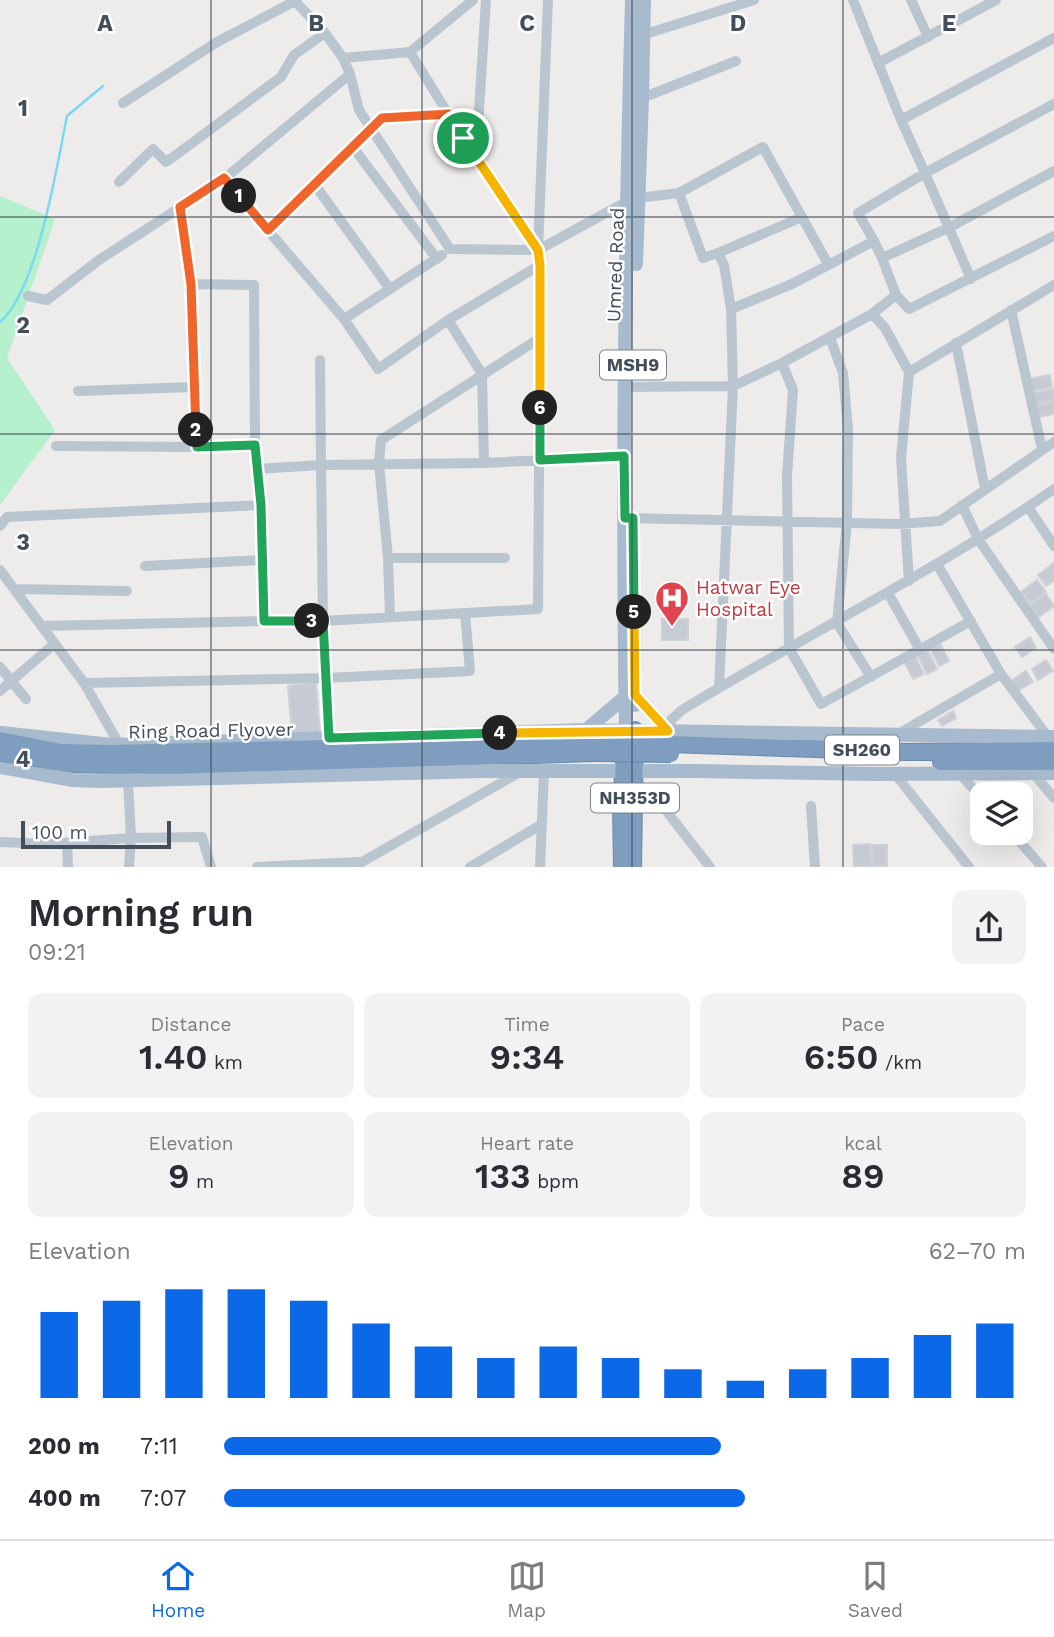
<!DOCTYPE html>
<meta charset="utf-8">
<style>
body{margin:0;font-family:"Work Sans",sans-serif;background:#f2f2f3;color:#2b2b33;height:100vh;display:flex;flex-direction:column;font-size:26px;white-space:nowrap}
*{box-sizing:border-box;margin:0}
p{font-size:23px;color:#7c7c81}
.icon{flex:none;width:38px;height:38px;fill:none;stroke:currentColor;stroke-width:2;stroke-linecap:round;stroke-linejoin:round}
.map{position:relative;height:867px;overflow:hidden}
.drawer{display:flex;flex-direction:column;background:#fff;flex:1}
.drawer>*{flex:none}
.fabs{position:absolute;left:970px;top:782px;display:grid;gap:14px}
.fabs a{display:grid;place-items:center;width:63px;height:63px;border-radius:14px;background:#fff;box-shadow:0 7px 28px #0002;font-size:35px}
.scale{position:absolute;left:21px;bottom:18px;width:150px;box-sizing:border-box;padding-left:7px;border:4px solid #424e5a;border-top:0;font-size:19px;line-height:24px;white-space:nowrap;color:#424e5a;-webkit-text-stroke:5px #fff;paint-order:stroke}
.pin{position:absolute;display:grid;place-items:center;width:60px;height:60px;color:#fff;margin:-30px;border:4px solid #fff;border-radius:50%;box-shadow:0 2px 7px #0007}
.km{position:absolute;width:35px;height:35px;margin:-18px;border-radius:50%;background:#222;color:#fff;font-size:19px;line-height:35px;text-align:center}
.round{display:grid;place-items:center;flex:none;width:74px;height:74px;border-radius:14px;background:#f2f2f3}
.overview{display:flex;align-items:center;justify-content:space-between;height:119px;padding:0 28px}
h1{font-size:38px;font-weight:600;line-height:52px}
.stats{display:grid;grid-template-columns:repeat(3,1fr);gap:10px;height:119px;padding:7px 28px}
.stats div{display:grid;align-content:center;border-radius:14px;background:#f2f2f3;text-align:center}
.stats b{font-size:35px;font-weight:600}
.stats small{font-size:19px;font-weight:400}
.stats p{font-size:19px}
.chart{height:196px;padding:14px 28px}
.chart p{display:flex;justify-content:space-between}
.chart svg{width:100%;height:126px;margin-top:7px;stroke:#0b69e8;stroke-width:6}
ul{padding:0 28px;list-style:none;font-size:23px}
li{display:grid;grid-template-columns:112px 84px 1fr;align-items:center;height:52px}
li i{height:18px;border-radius:9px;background:#0b69e8}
.tabs{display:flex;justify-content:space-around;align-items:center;height:98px;border-top:2px solid #e1e1e2;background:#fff;font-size:19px;color:#7c7c81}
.tabs a{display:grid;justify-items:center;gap:4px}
.tabs .current{color:#0b69e8}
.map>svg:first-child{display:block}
</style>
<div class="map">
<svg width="1054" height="867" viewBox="0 0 1054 867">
<rect width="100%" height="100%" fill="#eeebeb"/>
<path fill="#b4f1cc" d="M0 196 55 219 7 358 55 430 0 505Z"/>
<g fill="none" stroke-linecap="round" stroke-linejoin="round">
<path stroke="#7dd8f2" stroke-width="2.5" d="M0 322C37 291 57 166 67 116L103 86"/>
</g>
<path fill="#c6cad2" stroke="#ced1d8" stroke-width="2" d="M1050 375 1052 387 1031 391 1029 379Z
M1054 389V401L1035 404 1033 393Z
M1054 402V414L1039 417 1037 406Z
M1054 563V581L1046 586 1038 575Z
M1037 580 1046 592 1030 603 1021 592Z
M1046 594 1054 606 1039 617 1030 605Z
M662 619H688V640H662Z
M1030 637 1036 648 1022 657 1015 647Z
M940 643 949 661 939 666 930 648Z
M928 651 937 669 927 674 918 656Z
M915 656 924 674 913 679 904 661Z
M1046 660 1053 671 1038 680 1032 669Z
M1026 671 1033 682 1018 691 1011 681Z
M316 683 320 734 292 736 288 686Z
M953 711 956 718 942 726 938 720Z
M870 844 872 866 854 867 853 845Z
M872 845H887V866H873Z"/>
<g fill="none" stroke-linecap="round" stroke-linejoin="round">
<g stroke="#6988ab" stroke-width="18">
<path id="highway" d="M0 740 61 752 109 753 596 742
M669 744 906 752 1054 750
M0 754 70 764 169 766 596 753
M941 762H1054
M622 867 621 803 626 740
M633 867 635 730"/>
</g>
<path stroke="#bac6cf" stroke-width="10" d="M294 0 325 33 343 58 350 74 359 110 450 249 538 250 626 202 638 198 679 193 763 147 828 264
M486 0 478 126 463 138 538 250
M853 0 901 120 925 173 1054 104
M911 0 928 37
M636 37 754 0
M343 58 410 52
M878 63 996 0
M350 74 224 179 344 319 378 369 448 320 540 265
M642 98 736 61
M123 103 217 42 297 0
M901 120 1054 38
M463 138 410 52 473 0
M352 146 437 259
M119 182 153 149 166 162 180 152 281 77 294 55 325 33
M315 185 390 289
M679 193 703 258 718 253 724 265 731 309
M180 207 191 284 197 447 255 445 257 469 321 465 320 360
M268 230 382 118 449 114
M874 241 858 213 925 173 971 279
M718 253 802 217
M191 284 254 285 255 445
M896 295 909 309 1054 236
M28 296 47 300 99 260 224 179
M1011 310 1042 449
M872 314 896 295 882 258
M344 319 442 255
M448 320 482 374 484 463
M830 338 843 373 848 429 847 522 837 623 871 677
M956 343 985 489
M782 363 793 390 787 476 789 648 821 704 971 621
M624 387 733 386 782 363 872 314 885 328 909 372 1054 285
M78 391 194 387
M56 446 197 447
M257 469 261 505 263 621H323L321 465 484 463 624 456
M962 505 978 539 1054 649
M1028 507 1054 546
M625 518 899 524 940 521 1054 442
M0 526 7 517 261 505
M388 558H505
M937 564 1001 674 1048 737
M145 566 262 560
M0 570 84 683 119 744
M909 581 901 458 909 372
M14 589 127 591
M888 593 920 650
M390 617 388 558 379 463 381 440 540 338
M41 626 263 621
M0 667 26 699
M84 683 326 678 470 671 465 613
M719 688 733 386 731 309 792 284 874 241 882 258 950 227 1054 171
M0 691 54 644
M898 734 1001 674
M669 735 671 720 682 710C805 635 935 572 1054 489
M329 738 323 621 538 609 540 338 538 250 548 0
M1033 773 1054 798
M895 774 969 867
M960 774 982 798
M128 781 131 838 129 867
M635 797 664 808 710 867
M811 806 815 867
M1012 833 1042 867
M0 842 48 844 131 838 202 837 211 867
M67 843 68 867
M257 867 359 862
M353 867 522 771
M470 867 542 824
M540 867 544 771"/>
<path stroke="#a8bacd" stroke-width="14" d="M636 264 642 98 644 0
M634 614 635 705
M635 695 668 731
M586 730 625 697
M626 730C622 487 625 243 632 0
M1 733 112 745 586 730 1054 737
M0 767 73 780 101 781 483 771H697L874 774 1054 773"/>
<use href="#highway" stroke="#7e9dbf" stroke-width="16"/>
<g stroke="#6988ab" stroke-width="18" stroke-linecap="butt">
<path id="highway-bridge" d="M596 742 669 744
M596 753 671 754"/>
</g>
<use href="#highway-bridge" stroke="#7e9dbf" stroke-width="16"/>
</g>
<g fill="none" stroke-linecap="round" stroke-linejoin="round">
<g stroke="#fff" stroke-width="14">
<path id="split-1" d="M239 196 268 230 382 118 449 114 463 138"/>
</g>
<g stroke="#fff" stroke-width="14">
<path id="split-2" d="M196 430 191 284 180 207 224 178 239 196"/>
</g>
<g stroke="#fff" stroke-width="14">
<path id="split-3" d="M196 430 197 447 255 445 261 505 264 621H312"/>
</g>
<g stroke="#fff" stroke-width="14">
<path id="split-4" d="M312 621H323L329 738 500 733"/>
</g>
<g stroke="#fff" stroke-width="14">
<path id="split-5" d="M500 733 668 731 635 695 634 612"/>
</g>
<g stroke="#fff" stroke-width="14">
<path id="split-6" d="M540 408V460L624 456 625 518H633L634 612"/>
</g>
<g stroke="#fff" stroke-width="14">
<path id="split-7" d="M463 138 538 250 540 265V408"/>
</g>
<use href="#split-1" stroke="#f0652b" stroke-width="9"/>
<use href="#split-2" stroke="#f0652b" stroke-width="9"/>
<use href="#split-3" stroke="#22a559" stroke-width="9"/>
<use href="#split-4" stroke="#22a559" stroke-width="9"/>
<use href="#split-5" stroke="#f5b400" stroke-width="9"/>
<use href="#split-6" stroke="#22a559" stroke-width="9"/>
<use href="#split-7" stroke="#f5b400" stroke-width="9"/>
</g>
<path fill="none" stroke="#424e5a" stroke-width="2" stroke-opacity="0.55" d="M211 0V867M422 0V867M632 0V867M843 0V867M0 217H1054M0 434H1054M0 650H1054"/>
<defs>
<g id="hospital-pin" transform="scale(1.75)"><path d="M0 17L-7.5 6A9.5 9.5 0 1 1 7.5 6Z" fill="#e0444e" stroke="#fff"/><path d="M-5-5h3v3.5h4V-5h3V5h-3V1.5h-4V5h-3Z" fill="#fff"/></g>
</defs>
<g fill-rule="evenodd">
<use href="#hospital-pin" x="672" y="598"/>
</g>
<g text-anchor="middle" stroke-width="5" stroke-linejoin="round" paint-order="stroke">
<g fill="#fff" stroke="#7b838c" stroke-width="2">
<rect x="600" y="350.5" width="66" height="29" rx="5"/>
<rect x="825" y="735.5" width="74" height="29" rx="5"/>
<rect x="591" y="783.5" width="88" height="29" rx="5"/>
</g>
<g font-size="18" font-weight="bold" fill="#424e5a">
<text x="633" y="371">MSH9</text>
<text x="862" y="756">SH260</text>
<text x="635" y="804">NH353D</text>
</g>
<g font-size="19" fill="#424e5a" stroke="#fff">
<text transform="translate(615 265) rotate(-88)" y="7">Umred Road</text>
<text transform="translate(211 730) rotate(-1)" y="7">Ring Road Flyover</text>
</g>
<g font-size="19" fill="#be3a42" stroke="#fff" text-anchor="start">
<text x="696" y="594">Hatwar Eye<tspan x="696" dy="22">Hospital</tspan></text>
</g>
</g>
<g font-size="23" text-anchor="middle" font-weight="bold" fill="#424e5a" stroke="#fff" stroke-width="5" stroke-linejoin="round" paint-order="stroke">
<text x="105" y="31">A</text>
<text x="316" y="31">B</text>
<text x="527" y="31">C</text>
<text x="738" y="31">D</text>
<text x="949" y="31">E</text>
<text x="23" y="116">1</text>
<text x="23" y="333">2</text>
<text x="23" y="550">3</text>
<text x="23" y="767">4</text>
</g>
</svg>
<div class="fabs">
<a><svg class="icon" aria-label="layers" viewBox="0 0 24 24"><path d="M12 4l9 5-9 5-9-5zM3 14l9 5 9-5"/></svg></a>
</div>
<div class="scale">100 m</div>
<div class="pin" style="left:463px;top:138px;background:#1e9e55"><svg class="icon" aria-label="arrive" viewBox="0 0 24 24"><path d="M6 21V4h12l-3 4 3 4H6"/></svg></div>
<b class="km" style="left:239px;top:196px">1</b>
<b class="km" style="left:196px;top:430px">2</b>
<b class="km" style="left:312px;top:621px">3</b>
<b class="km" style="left:500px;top:733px">4</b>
<b class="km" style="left:634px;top:612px">5</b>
<b class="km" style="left:540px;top:408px">6</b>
</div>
<section class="drawer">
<div class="overview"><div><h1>Morning run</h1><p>09:21</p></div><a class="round"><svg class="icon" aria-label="share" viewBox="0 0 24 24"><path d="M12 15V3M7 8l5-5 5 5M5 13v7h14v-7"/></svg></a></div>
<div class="stats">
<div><p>Distance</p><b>1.40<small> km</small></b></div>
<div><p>Time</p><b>9:34</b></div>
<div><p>Pace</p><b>6:50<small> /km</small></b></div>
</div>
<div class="stats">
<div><p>Elevation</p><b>9<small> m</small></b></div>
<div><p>Heart rate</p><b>133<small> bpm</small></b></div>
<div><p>kcal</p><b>89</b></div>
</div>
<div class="chart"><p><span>Elevation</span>62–70 m</p>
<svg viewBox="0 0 160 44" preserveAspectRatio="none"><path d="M5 44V14M15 44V10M25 44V6M35 44V6M45 44V10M55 44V18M65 44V26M75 44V30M85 44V26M95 44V30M105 44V34M115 44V38M125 44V34M135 44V30M145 44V22M155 44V18"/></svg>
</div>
<ul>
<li><b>200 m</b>7:11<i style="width:62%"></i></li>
<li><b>400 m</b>7:07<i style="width:65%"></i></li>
</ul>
</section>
<nav class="tabs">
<a class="current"><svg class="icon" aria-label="home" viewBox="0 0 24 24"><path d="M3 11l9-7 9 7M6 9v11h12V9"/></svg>Home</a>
<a><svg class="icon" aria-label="map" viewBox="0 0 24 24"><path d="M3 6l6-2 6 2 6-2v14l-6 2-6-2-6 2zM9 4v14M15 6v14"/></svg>Map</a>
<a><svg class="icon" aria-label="saved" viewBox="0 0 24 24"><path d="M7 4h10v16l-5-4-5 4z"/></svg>Saved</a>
</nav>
